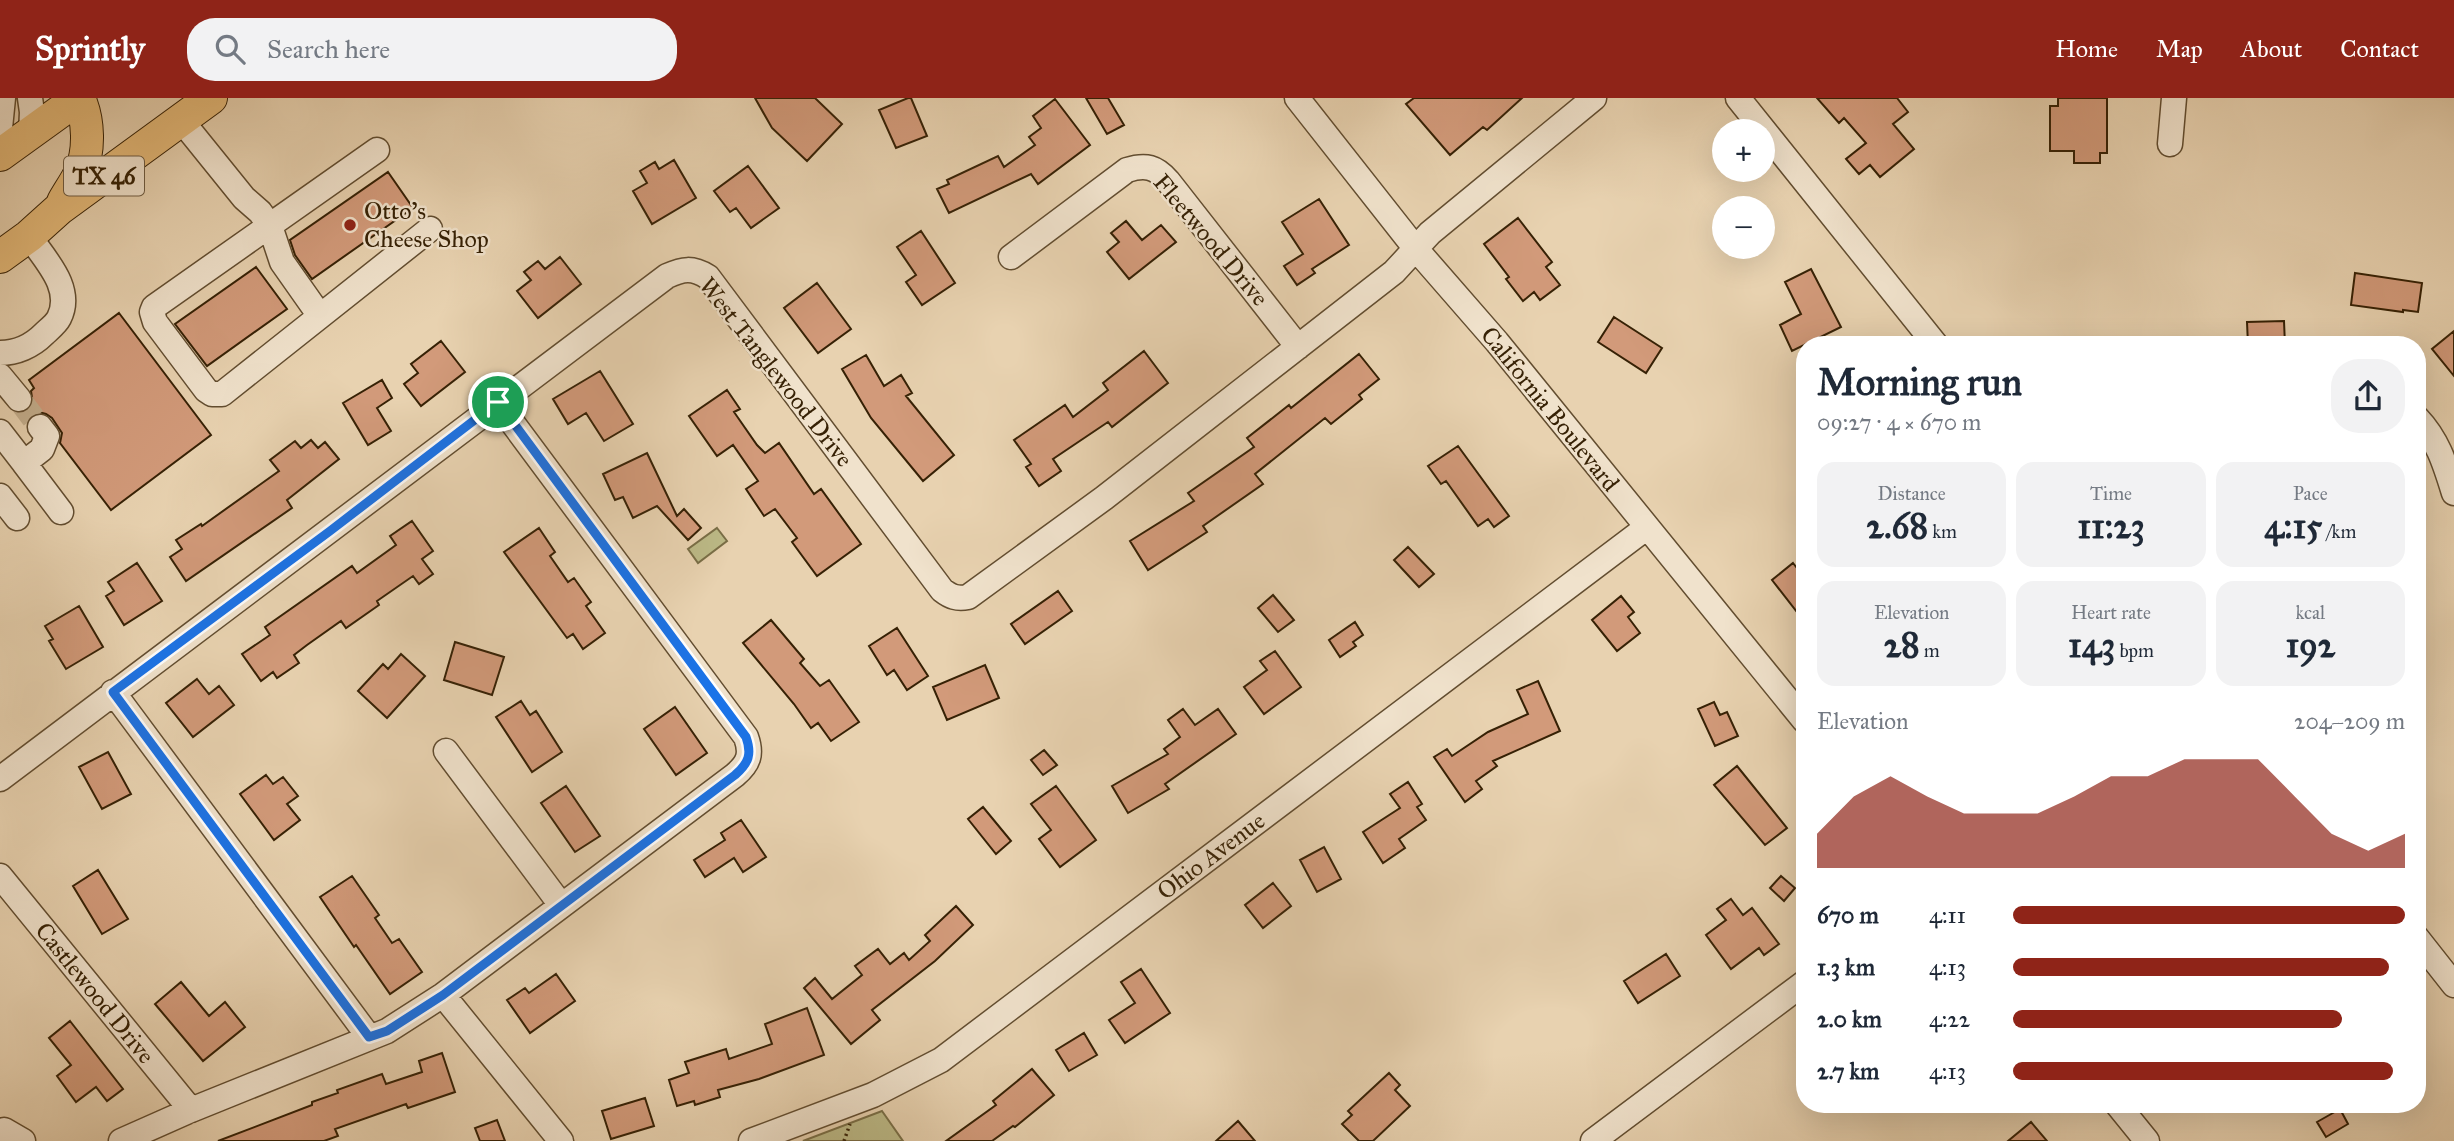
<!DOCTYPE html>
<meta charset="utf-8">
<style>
body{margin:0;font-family:"IM FELL Great Primer",serif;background:#f2f2f3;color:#1f2937;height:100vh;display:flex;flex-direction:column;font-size:26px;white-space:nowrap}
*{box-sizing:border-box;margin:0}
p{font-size:23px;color:#747a83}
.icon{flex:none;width:38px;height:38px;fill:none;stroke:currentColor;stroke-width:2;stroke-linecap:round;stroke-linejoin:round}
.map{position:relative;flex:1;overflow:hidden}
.sheet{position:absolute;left:1796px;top:238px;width:630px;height:777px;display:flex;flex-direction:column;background:#fff;border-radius:28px;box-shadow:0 7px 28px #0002}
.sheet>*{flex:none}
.buttons{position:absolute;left:1712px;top:21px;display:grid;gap:14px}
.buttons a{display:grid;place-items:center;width:63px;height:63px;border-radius:50%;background:#fff;box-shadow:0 7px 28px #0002;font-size:35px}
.pin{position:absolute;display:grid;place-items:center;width:60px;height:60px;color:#fff;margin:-30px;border:4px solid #fff;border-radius:50%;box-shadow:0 2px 7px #0007}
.round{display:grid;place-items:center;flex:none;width:74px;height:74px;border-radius:28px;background:#f2f2f3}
.head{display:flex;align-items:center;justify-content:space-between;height:119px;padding:0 21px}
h1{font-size:38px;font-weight:700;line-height:52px}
.stats{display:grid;grid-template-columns:repeat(3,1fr);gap:10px;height:119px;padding:7px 21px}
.stats div{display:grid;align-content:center;border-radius:18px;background:#f2f2f3;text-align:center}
.stats b{font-size:35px;font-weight:700}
.stats small{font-size:19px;font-weight:400}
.stats p{font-size:19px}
.chart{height:196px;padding:14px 21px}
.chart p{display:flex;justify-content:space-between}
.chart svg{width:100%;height:126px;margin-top:7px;fill:#8f2418;opacity:.7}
ul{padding:0 21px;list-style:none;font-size:23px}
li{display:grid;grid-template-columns:112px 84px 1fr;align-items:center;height:52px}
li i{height:18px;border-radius:9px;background:#8f2418}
header{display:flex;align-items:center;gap:42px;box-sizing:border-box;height:98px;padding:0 35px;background:#8f2418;color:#fff}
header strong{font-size:33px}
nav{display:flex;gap:38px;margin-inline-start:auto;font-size:24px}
.search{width:490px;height:63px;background:#f2f2f3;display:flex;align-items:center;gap:18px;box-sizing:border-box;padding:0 24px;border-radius:28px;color:#747a83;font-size:26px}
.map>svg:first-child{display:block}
</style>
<header>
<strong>Sprintly</strong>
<div class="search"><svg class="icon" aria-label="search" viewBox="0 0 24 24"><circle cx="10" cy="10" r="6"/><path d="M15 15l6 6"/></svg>Search here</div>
<nav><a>Home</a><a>Map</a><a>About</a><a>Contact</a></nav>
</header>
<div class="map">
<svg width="2454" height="1043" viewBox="0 0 2454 1043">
<rect width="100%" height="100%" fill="#e8d2b0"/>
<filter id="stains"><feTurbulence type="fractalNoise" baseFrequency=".00286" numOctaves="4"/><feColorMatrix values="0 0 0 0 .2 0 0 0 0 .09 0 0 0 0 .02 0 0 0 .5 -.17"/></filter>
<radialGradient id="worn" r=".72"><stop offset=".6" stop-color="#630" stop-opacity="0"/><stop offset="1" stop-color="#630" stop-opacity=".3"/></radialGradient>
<path fill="#bcba87" stroke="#796e46" stroke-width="2" d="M717 430 727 443 698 465 688 451Z
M882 1013 903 1043H803Z"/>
<path fill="#d29a7a" stroke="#362105" stroke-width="2" d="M755 0H815L842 26 807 63 772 30Z
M908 0H911L927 38 896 50 879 12Z
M1086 0H1108L1124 27 1107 36Z
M1414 0H1522L1487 32 1483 29 1450 57 1406 6Z
M1817 0H1897L1908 14 1893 26 1914 51 1880 79 1870 67 1859 76 1846 61 1866 45 1844 20 1839 25Z
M2058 0H2107V55H2100V65H2074V53H2050V8H2058Z
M1055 1 1090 47 1038 86 1031 76 949 115 937 91 949 86 947 82 998 58 1004 69 1035 47 1029 39 1041 30 1033 18Z
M674 62 696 100 652 126 633 93 647 85 640 73 655 64 659 71Z
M748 68 779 110 751 130 736 110 730 114 714 93Z
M388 74 413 110 312 181 295 157 290 142Z
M1319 101 1349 147 1312 171 1315 175 1297 187 1284 168 1303 156 1282 124Z
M1518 120 1552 164 1546 169 1560 187 1540 202 1534 194 1523 203 1506 181 1509 179 1484 146Z
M1126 123 1142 142 1161 127 1176 144 1129 181 1107 154 1119 144 1111 135Z
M921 133 955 185 922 207 906 184 916 177 897 149Z
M560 159 581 186 538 220 517 193 531 182 524 174 538 163 545 171Z
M256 169 287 211 207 268 175 226Z
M1811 171 1841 229 1792 253 1780 227 1801 216 1785 184Z
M2355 175 2422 185 2418 214 2403 212V214L2351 207Z
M817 185 851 231 818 255 784 210Z
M119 215 211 337 111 412 60 345 62 335 52 320 46 316 39 314 31 317 27 322 22 315 29 312 33 306 31 293 34 290 29 282Z
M1614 219 1662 250 1646 275 1598 244Z
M2284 223 2285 247H2248L2247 224Z
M2454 233V278L2432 251Z
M441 243 465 274 421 308 404 286 418 275 411 266Z
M1144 253 1168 285 1112 329 1108 324 1053 361 1061 373 1039 388 1026 369 1031 366 1014 342 1065 307 1073 319 1108 292 1103 285Z
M1359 256 1379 281 1359 297 1362 301 1331 326 1325 320 1255 376 1263 386 1203 428 1207 434 1148 472 1130 443 1194 403 1188 395 1254 349 1247 340 1289 307 1291 310Z
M866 257 884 288 901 277 912 295 906 298 954 357 923 383 871 320 842 271Z
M600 273 633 326 604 343 586 315 568 326 553 301Z
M382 282 392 300 377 310 391 333 368 347 343 305Z
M727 292 740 311 734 314 757 347 765 355 779 345 814 396 821 391 861 446 817 478 792 444 797 440 775 411 764 418 746 391 758 383 733 347 717 358 689 318Z
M311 342 318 350 325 344 339 361 287 402 292 410 186 483 170 459 182 451 176 442 201 426 202 428 279 373 270 362 295 343 301 350Z
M1458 348 1509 418 1494 429 1488 421 1478 428 1446 383 1441 386 1428 368Z
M647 355 677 418 684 411 701 430 688 442 657 408 633 420 623 399 615 402 603 376Z
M412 423 433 453 422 461 433 476 419 486 413 478 377 503 379 507 346 530 341 523 307 547 294 557 299 565 277 580 273 574 261 583 242 556 270 537 265 529 352 468 357 475 396 447 390 438Z
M539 430 555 454 550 458 568 484 574 480 591 504 586 508 605 535 583 551 573 536 567 540 504 454Z
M1408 449 1434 476 1419 489 1394 462Z
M137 465 162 503 124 527 106 498 114 493 108 484Z
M1793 465 1804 479V523L1772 482Z
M1058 493 1072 513 1025 546 1011 526Z
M1273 497 1294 522 1278 534 1258 510Z
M1621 498 1634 514 1628 519 1640 535 1617 553 1592 522Z
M79 508 103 549 66 571 49 543 53 541 45 528Z
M771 522 804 561 800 565 820 588 829 582 859 624 831 643 818 625 811 630 794 606 743 545Z
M1355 524 1363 537 1353 544 1356 548 1340 559 1329 542Z
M897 530 928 578 907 592 894 572 887 577 869 548Z
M455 544 504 559 492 597 444 582Z
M1275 553 1301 589 1264 616 1244 589 1267 572 1260 563Z
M401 556 425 578 387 620 358 593 383 566 388 571Z
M985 567 999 600 947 622 933 589Z
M197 581 209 596 219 588 234 607 193 639 166 605Z
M1538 583 1560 633 1493 663 1497 668 1476 683 1482 691 1465 704 1434 659 1447 651 1452 658 1488 634 1528 616 1517 592Z
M521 603 530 617 536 613 562 654 532 674 496 619Z
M1714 604 1720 617 1727 614 1738 638 1715 648 1698 611Z
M675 609 707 655 676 677 644 631Z
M1183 611 1195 627 1218 611 1236 636 1165 686 1169 691 1128 715 1112 688 1168 656 1164 651 1180 639 1168 622Z
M1044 652 1057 667 1043 677 1031 662Z
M108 654 131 696 102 711 79 669Z
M1737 668 1787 730 1765 747 1714 687Z
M266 677 273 686 283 679 298 698 287 706 300 722 274 742 240 696Z
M1408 684 1422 706 1417 709 1426 722 1399 741 1405 750 1383 765 1363 734 1400 710 1390 696Z
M566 688 600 738 575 754 541 705Z
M1056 688 1096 742 1060 769 1039 741 1051 732 1031 706Z
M983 709 1011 743 996 756 968 721Z
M741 722 766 759 743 774 734 760 705 779 694 762 725 742 721 735Z
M1324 749 1341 781 1317 794 1300 762Z
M98 772 128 821 102 836 73 788Z
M352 778 379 817 375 820 392 845 399 841 422 874 390 896 356 847 354 849 320 799Z
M1781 778 1795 790 1784 803 1770 790Z
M1273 785 1291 808 1263 830 1245 807Z
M1731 801 1743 817 1752 810 1779 846 1764 857 1759 850 1731 871 1706 837 1726 822 1717 811Z
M956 808 973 827 935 863 872 912 880 922 851 946 804 890 815 880 832 901 862 877 855 868 878 851 890 866 904 855 909 862 930 843 925 837Z
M1666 856 1680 878 1638 905 1624 883Z
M1141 871 1170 915 1125 945 1109 922 1135 905 1121 884Z
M556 876 575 903 530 935 507 902 525 890 529 895Z
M181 884 209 918 225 904 245 929 203 963 155 906Z
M807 910 824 957 759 981 718 992 720 999 695 1007 694 1003 677 1008 669 982 689 975 685 964 726 951 729 961 772 946 765 926Z
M70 923 123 991 107 1003 96 989 76 1004 57 978 71 967 49 940Z
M1084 935 1097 957 1069 973 1056 952Z
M442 955 455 994 408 1010 406 1006 335 1031 338 1038 324 1043H218L312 1007V1004L338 995 337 992 382 976 386 986 422 974 419 963Z
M1032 971 1054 997 1015 1029 1013 1028 992 1043H946L996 1007 993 1003Z
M1389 975 1400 987 1395 992 1410 1008 1373 1043H1359L1342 1026 1352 1017 1348 1013Z
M645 1000 654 1028 611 1041 602 1013Z
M2340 1011 2348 1026 2326 1039 2317 1024Z
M497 1022 505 1043H480L475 1030Z
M1238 1023 1255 1043H1216Z
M2031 1024 2047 1043H2008Z"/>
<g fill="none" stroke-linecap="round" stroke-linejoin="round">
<path stroke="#c4af8e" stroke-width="24" stroke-dasharray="24 12" stroke-linecap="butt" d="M19 301 40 329"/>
<g stroke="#624d30" stroke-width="27">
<path id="minor" d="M30 0 32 14 31 35
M1297 0 1416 151 1497 244 1804 622
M1738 0 1936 247
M181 22 244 100 260 114 270 128 282 164 320 218
M0 30 3 0
M2170 46 2174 0
M377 52 154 209 152 214 155 224 206 292 212 296H222L430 131
M1011 159 1127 72C1146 66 1156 69 1168 83L1298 249
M0 255C16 255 32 248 44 236 48 232 56 226 59 220 74 190 45 162 29 138
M0 278 19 301
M2417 320C2438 342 2445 366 2454 395
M0 334 24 365 42 351 47 338 40 329
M24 365 61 414
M0 398 17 420
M113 594 369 939
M446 653 561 807
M0 681 667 178C683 171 692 169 708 179L942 492C951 499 957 501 968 499L1104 400 1394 174 1430 135 1594 0
M0 778 191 1012
M2417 840 2454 887
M443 897 561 1043
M2117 1006 2147 1043
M4 1032 23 1043
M121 1043 191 1012 387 933 443 897 735 677C749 665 752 656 746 639L497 304
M751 1043 873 997 941 962 1646 430
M1593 1043 1804 885"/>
</g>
<g stroke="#362105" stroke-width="34">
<path id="major" d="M0 57 79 0
M63 104C68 95 75 85 80 75 90 53 89 22 79 0
M0 159 29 138 59 111 211 0"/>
</g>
<path stroke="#362105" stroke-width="3.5" stroke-dasharray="2 3.5" stroke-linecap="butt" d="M844 1043 850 1026"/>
<use href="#minor" stroke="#f0e2cc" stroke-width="24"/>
<use href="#major" stroke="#e4b978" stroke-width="32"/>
</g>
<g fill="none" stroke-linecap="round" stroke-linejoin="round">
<g stroke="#fff" stroke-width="14">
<path id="route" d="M498 304 746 639C752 656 749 665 735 677L443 897 387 933 369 939 113 594 330 433Z"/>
</g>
<use href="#route" stroke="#1a73e8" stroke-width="9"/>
</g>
<circle fill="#8f2418" stroke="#f0e2cc" stroke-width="2.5" cx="350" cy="127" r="7"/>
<g text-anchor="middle" stroke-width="5" stroke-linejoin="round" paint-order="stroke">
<rect fill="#f0e2cc" stroke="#6e5b41" stroke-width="2" x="64" y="58.5" width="80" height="39" rx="5"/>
<g font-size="23" font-weight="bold" fill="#362105">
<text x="104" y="86">TX 46</text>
</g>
<g font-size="24" fill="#362105" stroke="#f0e2cc" text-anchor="start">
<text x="364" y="121">Otto's<tspan x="364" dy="28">Cheese Shop</tspan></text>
</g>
<g font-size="24" fill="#362105" stroke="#f0e2cc">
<text transform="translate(1211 142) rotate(50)" y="8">Fleetwood Drive</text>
<text transform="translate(776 274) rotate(52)" y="8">West Tanglewood Drive</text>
<text transform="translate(1550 311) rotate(51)" y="8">California Boulevard</text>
<text transform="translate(1211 758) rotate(-37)" y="8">Ohio Avenue</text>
<text transform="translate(95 895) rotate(51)" y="8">Castlewood Drive</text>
</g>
</g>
<rect width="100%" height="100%" filter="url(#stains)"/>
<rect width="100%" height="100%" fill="url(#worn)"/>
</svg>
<div class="buttons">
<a>+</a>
<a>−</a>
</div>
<div class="pin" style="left:498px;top:304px;background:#1e9e55"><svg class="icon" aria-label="arrive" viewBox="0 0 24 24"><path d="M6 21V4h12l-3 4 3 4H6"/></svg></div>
<section class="sheet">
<div class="head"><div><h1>Morning run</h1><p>09:27 · 4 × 670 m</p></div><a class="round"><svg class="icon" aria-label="share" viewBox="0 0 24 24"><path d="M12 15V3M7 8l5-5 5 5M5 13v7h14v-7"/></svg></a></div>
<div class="stats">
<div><p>Distance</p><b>2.68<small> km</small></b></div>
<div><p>Time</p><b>11:23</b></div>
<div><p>Pace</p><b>4:15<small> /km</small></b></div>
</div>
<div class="stats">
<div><p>Elevation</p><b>28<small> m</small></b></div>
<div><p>Heart rate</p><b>143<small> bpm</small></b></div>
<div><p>kcal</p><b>192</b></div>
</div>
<div class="chart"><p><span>Elevation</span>204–209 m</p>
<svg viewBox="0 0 160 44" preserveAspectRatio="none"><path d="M0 44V32L10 19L20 12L30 19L40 25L50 25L60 25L70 19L80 12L90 12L100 6L110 6L120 6L130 19L140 32L150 38L160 32V44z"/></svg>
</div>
<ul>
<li><b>670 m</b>4:11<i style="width:100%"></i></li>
<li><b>1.3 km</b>4:13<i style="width:96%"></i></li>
<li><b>2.0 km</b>4:22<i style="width:84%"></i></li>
<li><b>2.7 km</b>4:13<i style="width:97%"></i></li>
</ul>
</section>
</div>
